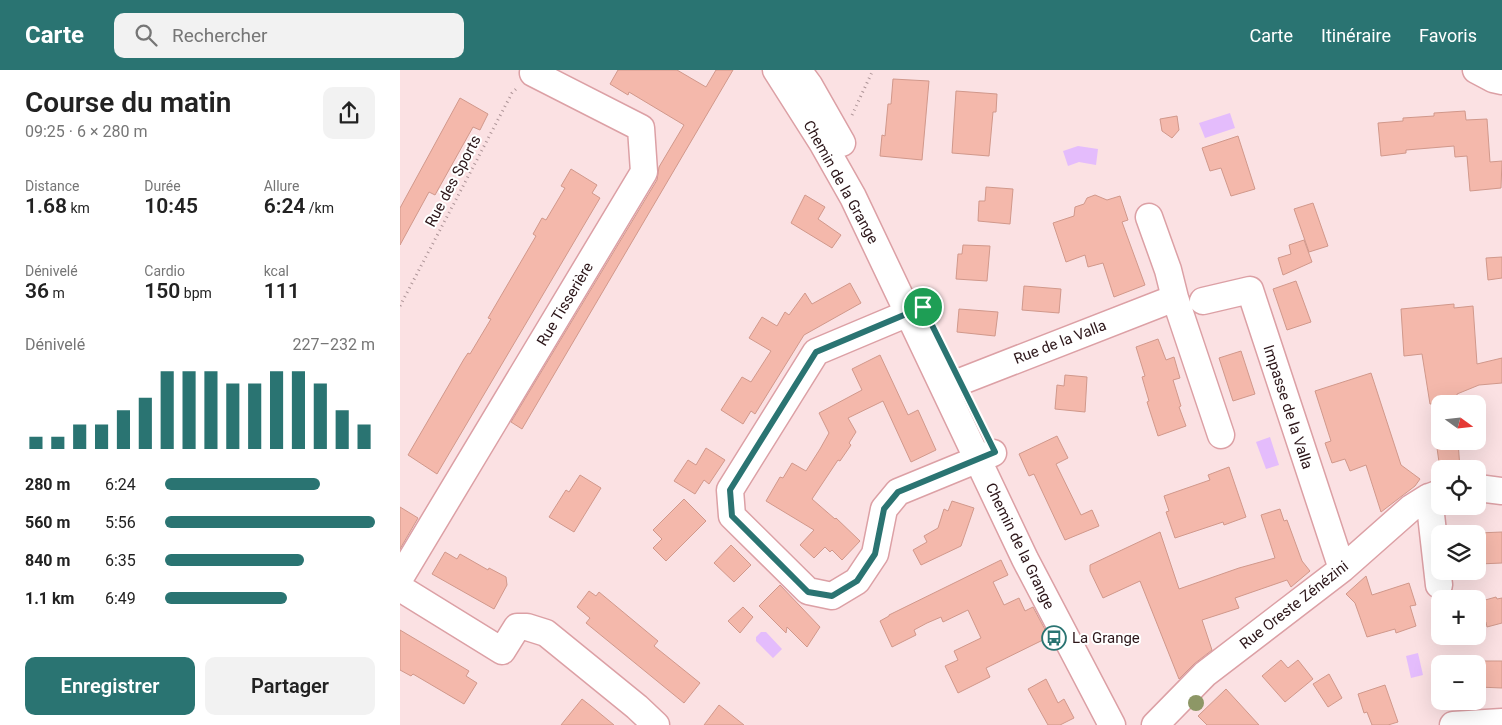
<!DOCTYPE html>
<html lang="fr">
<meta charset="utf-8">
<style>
body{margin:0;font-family:Roboto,sans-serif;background:#f2f2f2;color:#222;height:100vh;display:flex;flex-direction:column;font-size:19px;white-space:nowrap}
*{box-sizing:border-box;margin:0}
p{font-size:16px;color:#767676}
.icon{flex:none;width:28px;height:28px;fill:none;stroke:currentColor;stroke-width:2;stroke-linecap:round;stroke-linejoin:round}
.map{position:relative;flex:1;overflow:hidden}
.details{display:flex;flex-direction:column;background:#fff;width:400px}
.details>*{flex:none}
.needle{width:32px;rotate:105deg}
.buttons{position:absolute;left:1031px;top:325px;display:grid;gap:10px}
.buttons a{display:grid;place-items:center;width:55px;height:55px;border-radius:10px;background:#fff;box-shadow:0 5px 20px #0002;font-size:25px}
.pin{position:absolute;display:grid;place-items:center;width:42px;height:42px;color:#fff;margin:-21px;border:2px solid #fff;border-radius:50%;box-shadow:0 1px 5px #0007}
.round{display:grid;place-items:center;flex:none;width:52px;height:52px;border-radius:10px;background:#f2f2f2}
.overview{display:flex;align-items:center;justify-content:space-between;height:85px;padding:0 25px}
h1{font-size:28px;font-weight:600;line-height:38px}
.metrics{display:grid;grid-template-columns:repeat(3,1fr);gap:8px;height:85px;padding:5px 25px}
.metrics div{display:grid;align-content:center}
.metrics b{font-size:21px;font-weight:600}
.metrics small{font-size:14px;font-weight:400}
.metrics p{font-size:14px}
.chart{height:140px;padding:10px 25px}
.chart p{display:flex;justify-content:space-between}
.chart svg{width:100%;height:90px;margin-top:5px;stroke:#2a7472;stroke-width:6}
.button{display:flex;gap:10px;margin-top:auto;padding:10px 25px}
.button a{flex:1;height:58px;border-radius:10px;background:#2a7472;color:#fff;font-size:20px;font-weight:600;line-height:58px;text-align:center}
.button a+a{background:#f2f2f2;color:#222}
ul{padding:0 25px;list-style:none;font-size:16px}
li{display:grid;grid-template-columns:80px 60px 1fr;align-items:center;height:38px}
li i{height:12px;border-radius:6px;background:#2a7472}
header{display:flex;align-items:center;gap:30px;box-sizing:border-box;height:70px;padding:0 25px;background:#2a7472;color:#fff}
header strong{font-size:24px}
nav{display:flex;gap:28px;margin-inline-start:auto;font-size:18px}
.search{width:350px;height:45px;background:#f2f2f2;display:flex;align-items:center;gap:12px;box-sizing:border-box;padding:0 18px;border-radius:10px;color:#767676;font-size:19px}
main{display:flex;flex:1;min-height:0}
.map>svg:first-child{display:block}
</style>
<header>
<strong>Carte</strong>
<div class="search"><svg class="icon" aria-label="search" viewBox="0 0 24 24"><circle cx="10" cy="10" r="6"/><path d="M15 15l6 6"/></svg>Rechercher</div>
<nav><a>Carte</a><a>Itinéraire</a><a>Favoris</a></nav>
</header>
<main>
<section class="details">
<div class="overview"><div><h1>Course du matin</h1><p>09:25 · 6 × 280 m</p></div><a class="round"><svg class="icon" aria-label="share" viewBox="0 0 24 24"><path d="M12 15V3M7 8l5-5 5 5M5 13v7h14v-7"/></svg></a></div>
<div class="metrics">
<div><p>Distance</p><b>1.68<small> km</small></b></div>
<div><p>Durée</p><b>10:45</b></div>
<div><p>Allure</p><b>6:24<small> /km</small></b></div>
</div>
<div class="metrics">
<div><p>Dénivelé</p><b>36<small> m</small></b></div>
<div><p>Cardio</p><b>150<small> bpm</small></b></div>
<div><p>kcal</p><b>111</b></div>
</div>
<div class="chart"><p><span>Dénivelé</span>227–232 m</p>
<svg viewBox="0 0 160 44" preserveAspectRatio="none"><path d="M5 44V38M15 44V38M25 44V32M35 44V32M45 44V25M55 44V19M65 44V6M75 44V6M85 44V6M95 44V12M105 44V12M115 44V6M125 44V6M135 44V12M145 44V25M155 44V32"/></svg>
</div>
<ul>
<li><b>280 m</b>6:24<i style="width:74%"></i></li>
<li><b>560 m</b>5:56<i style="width:100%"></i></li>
<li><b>840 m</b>6:35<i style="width:66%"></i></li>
<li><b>1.1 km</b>6:49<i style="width:58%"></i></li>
</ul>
<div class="button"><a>Enregistrer</a><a>Partager</a></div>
</section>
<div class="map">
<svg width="1102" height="655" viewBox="0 0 1102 655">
<rect width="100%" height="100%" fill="#fbe1e3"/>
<path fill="#e4bcfc" d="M830 43 835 58 805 68 799 53Z
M678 76 698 79 696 95 679 92 668 96 663 81Z
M870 367 879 395 866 399 856 372Z
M361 562H366L382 579 373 588 356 571V567Z
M1018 583 1023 605 1011 608 1006 586Z"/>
<path fill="#f4b8ab" stroke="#d1988b" d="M218 0H277L306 17 316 0H333L122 359 111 352 257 110 259 97 284 55 229 22 228 25 210 14Z
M493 9 529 11 522 90 480 86 482 65 485 66 488 34H491Z
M556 21 597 24 596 42H593L589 86 552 83Z
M60 28 88 44 80 60 73 57 35 125 29 122 0 175V138Z
M1065 41 1066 50 1087 49 1090 92 1102 91 1101 118 1070 121 1067 86 1055 87 1054 76 1006 80V83L981 86 978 53 1003 51V48L1034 46V43Z
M777 46 779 60 772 68 762 61 760 49Z
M838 66 855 119 831 126 821 98 810 101 802 78Z
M171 99 197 115 192 123 200 128 37 404 8 385 64 289 68 283 70 284 91 249 88 248 136 166 133 164 142 148 146 150 165 118 161 116Z
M586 117 613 119 610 154 578 151 579 131H585Z
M405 125 425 137 418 149 441 165 432 178 391 153Z
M695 125 707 130 720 126 728 150 722 152 745 215 714 227 703 193 688 197 685 185 666 192 653 153 674 146 675 137 684 134 687 128Z
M913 133 928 176 909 182 894 139Z
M904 170 912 192 883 205 878 188 891 184 889 175Z
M563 175 590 176 587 211 556 209 558 184H562Z
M1102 187V208L1088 210 1086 188Z
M896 211 911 252 887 260 873 219Z
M450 213 461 233 404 265 355 344 351 341 343 354 321 340 342 307 351 312 371 281 349 268 362 247 377 256 385 242 389 245 405 223 412 234Z
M624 216 661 219 659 243 622 240Z
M1054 234V238L1073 236 1077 294 1102 288V313L1079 315 1057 324V334H1030L1022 284 1004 286 1001 239Z
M559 239 598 242 595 266 557 262Z
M758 269 766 290 774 287 780 308 773 310 781 336 779 337 786 356 758 366 747 332 749 331 742 307 745 306 736 277Z
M841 281 855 324 833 331 819 288Z
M480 285 508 345 518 340 536 380 511 392 483 331 448 348 456 362 449 373 451 375 440 391 438 390 412 429 435 449 436 448 460 471 442 490 432 480 430 482 425 477 414 488 400 475 414 460 366 431 380 407 383 408 392 393 406 401 420 379 429 363 419 343 462 320 452 299Z
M971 303 1001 395 1020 409 1015 416 981 442 966 395 950 401 945 389 932 393 925 373 931 371 915 321Z
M665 305 687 307 685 342 655 339 657 315 664 316Z
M657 366 668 388 656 394 681 445 692 440 699 456 665 470 634 404 629 406 619 384Z
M1036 371H1058L1060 399H1040Z
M306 378 325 390 309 414 304 410 295 424 274 411 288 390 296 395Z
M829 397 846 447 824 455 823 452 775 468 766 442 769 441 764 426 810 410 808 405Z
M180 405 201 418 174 462 149 447 166 420 169 422Z
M284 429 306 451 266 491 253 478 262 469 253 460Z
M552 431 574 438 561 476 521 495 513 480 527 472 524 466 538 458 544 439 548 441Z
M0 437 18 448 0 479Z
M880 439 884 451 887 450 902 491 910 501 891 517 887 510 835 528 839 538 802 550 812 580 794 594 779 609 740 511 703 528 690 501V495L760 462 779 519 839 498 875 488 861 445Z
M1102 462V493L1079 494 1078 463Z
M331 475 351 495 334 512 314 493Z
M45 482 57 489 60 484 88 500 89 498 106 507 107 515 94 539 32 504Z
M601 490 608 505 593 512 604 535 619 528 625 541 633 537 649 567 586 598 590 607 558 623 545 596 558 590 554 581 581 568 568 540 543 552 541 547 527 553 514 560 516 565 492 577 480 551 489 546V545Z
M966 506 972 525 1009 513 1016 535 1010 536 1016 556 996 563 995 559 967 567 955 533 946 524Z
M380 515 420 557 407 577 387 557 386 563 359 536Z
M189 521 196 526 199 522 258 571 254 576 300 613 284 633 186 553 190 548 177 537Z
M1096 527 1097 529 1102 528V553L1087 557 1086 552 1078 554V532Z
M343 537 353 547 340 563 328 551Z
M0 560 69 601 66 606 77 613 64 634 13 604 11 606 0 600Z
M881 590 888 598 898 590 913 609 885 632 862 606Z
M1078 591H1102V618L1078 617Z
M929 604 942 628 928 637 913 614Z
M646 609 658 633 664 629 674 648 660 655H648L628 619Z
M985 615 998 652 988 655H972L967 642 964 643 958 624Z
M826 619 859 655H807L798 646Z
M182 629 191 636 214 655H161Z
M319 635 344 655H304Z"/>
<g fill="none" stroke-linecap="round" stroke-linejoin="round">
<g stroke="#dca0a5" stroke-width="29">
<path id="minor" d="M376 0 423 74 453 127 625 489 712 655
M398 0 409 15 442 73
M1076 0 1093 9 1102 11
M749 147 768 200 775 228
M803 231 850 220 942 499
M523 237 416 282 330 420 332 446 408 521 432 526 457 511 475 484 484 439 498 422 593 383
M544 318 775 228 821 365
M1078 418 1102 421
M1029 427 1039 515
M0 508 244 102 241 58 133 3
M0 518 102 581 117 557H127L146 563 237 637 256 655
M755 655 805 604 942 499 1011 438 1027 428 1040 423
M1053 655 1102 652"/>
</g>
<path stroke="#ac9396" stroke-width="3" stroke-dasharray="1 4" stroke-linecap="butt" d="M452 45 473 0
M0 236 112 23 117 18"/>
<use href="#minor" stroke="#fff" stroke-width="26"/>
</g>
<circle fill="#8d9766" cx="796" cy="633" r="8"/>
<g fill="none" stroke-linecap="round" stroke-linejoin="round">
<g stroke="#fff" stroke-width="10">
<path id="route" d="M523 237 595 382 498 422 484 439 475 484 457 511 432 526 408 522 332 446 330 420 416 282Z"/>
</g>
<use href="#route" stroke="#2a7472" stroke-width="6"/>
</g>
<defs>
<g id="bus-ring" transform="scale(1.25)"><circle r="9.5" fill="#fff" stroke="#2a7472" stroke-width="1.5"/><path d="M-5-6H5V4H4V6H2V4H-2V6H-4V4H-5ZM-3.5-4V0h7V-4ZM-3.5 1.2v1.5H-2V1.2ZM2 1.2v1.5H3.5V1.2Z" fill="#2a7472"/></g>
</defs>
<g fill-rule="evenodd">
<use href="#bus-ring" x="654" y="568"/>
</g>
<g text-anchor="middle" stroke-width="4" stroke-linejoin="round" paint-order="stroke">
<g font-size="15" fill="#2c1619" stroke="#fff">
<text transform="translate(53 111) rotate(-62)" y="5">Rue des Sports</text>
<text transform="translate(441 112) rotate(61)" y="5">Chemin de la Grange</text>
<text transform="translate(165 234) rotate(-59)" y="5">Rue Tisserière</text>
<text transform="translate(660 272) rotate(-21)" y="5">Rue de la Valla</text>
<text transform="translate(888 337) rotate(72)" y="5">Impasse de la Valla</text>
<text transform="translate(620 476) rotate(64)" y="5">Chemin de la Grange</text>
<text transform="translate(894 535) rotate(-38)" y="5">Rue Oreste Zénézini</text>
</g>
<g font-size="15" fill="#2c1619" stroke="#fff" text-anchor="start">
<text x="672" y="573">La Grange</text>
</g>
</g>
</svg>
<div class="buttons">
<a><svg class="needle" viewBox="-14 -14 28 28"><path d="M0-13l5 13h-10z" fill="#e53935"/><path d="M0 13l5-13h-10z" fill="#767676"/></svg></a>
<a><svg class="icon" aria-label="locate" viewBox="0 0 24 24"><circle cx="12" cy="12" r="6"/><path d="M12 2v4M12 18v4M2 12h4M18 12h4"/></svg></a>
<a><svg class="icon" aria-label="layers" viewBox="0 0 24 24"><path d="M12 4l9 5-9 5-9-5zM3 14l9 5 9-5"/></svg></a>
<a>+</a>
<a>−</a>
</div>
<div class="pin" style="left:523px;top:237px;background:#1e9e55"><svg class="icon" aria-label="arrive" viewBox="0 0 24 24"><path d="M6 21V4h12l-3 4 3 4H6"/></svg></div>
</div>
</main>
